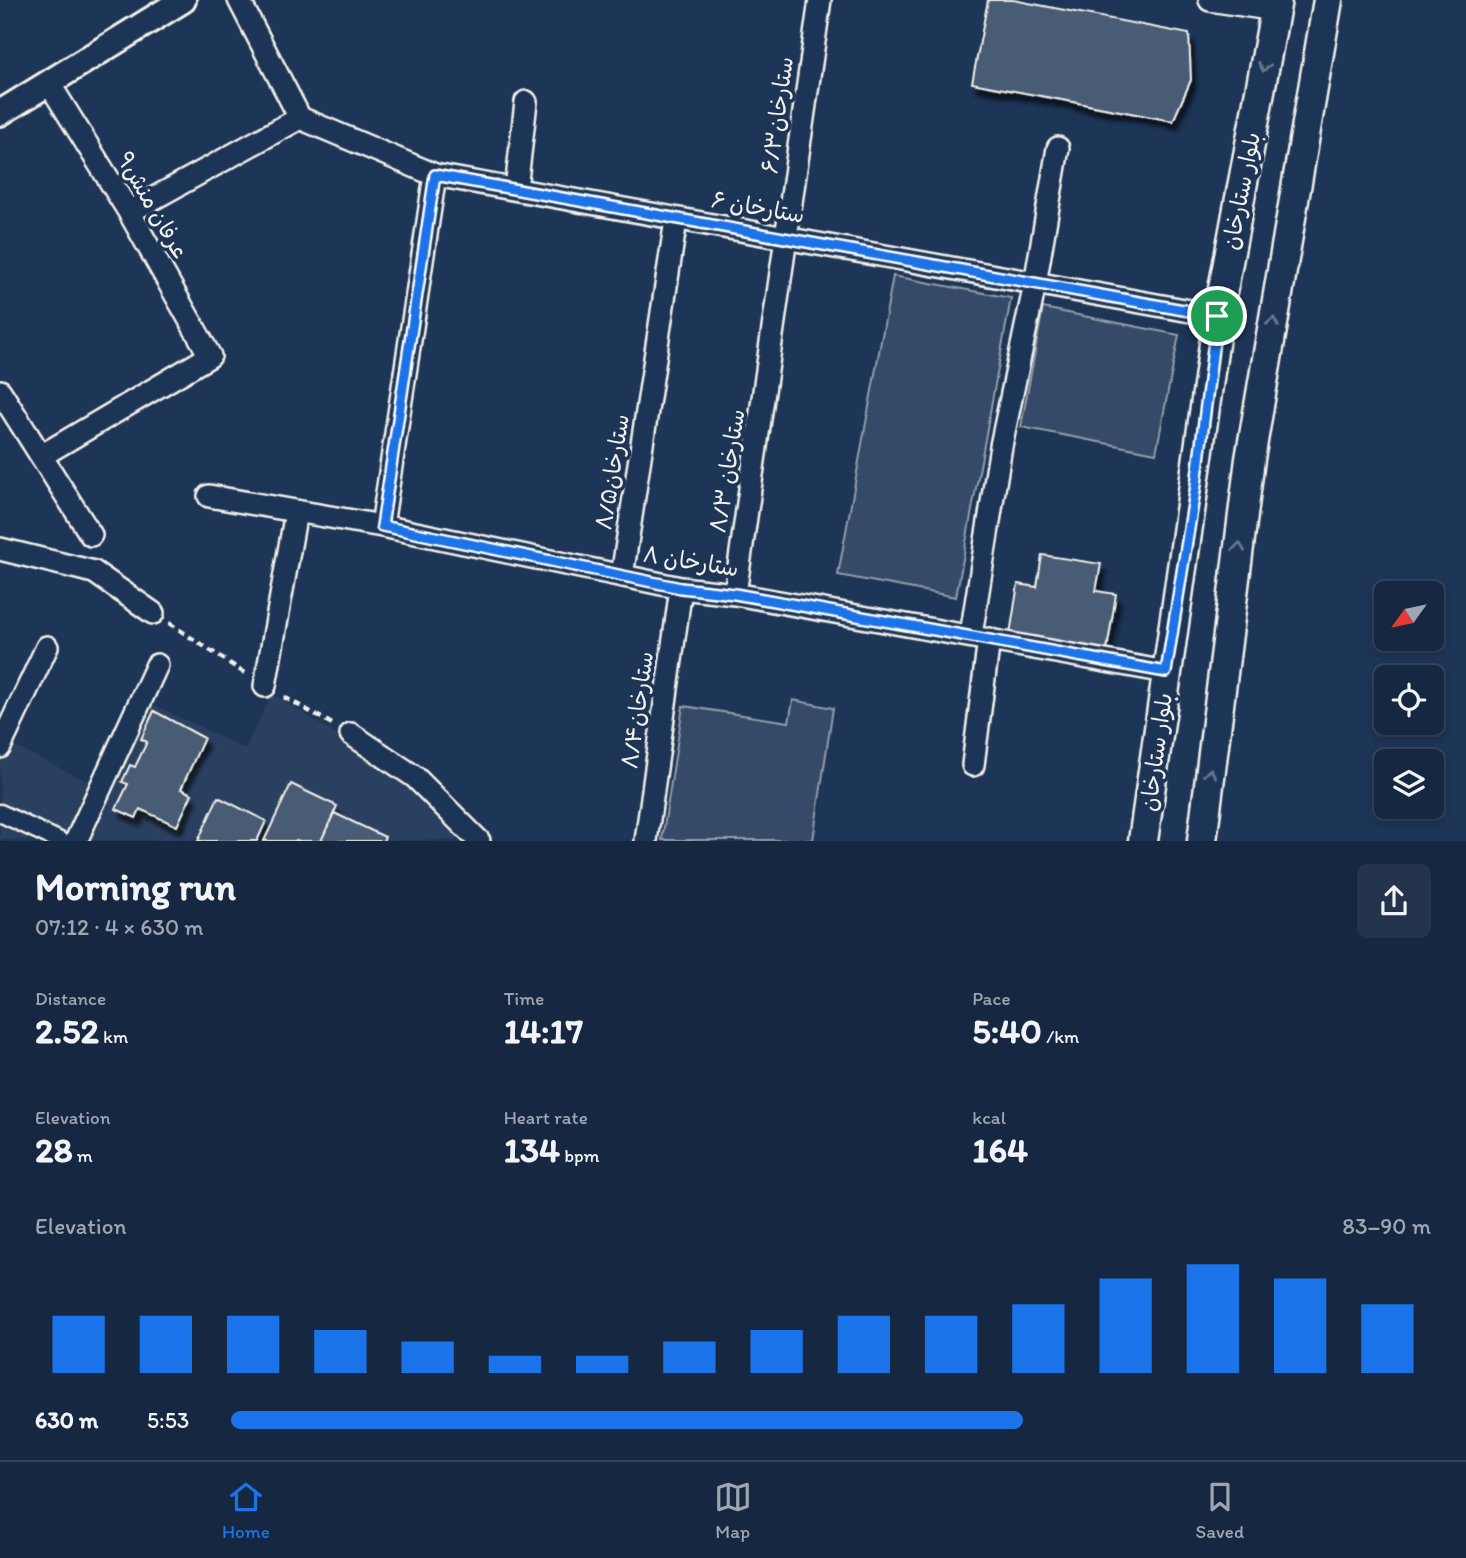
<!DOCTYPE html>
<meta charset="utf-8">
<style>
body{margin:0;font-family:Itim,"Playpen Sans Arabic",sans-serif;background:#23344c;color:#f1f3f6;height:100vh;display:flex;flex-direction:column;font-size:26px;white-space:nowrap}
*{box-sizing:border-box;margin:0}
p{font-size:23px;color:#9ea6b1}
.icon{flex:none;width:38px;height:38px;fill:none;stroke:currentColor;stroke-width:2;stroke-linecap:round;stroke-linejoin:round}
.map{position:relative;height:841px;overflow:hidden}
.details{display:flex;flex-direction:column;background:#162841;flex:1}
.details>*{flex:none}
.needle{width:46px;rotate:237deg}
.buttons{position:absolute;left:1374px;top:581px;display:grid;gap:14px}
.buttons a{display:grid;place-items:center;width:70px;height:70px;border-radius:10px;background:#162841;box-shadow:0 4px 10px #0003,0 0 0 2px #35445a;font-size:35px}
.pin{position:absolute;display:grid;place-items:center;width:60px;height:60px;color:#fff;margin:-30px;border:4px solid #fff;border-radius:50%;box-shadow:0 2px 7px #0007}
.round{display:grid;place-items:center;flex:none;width:74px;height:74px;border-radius:10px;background:#23344c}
.head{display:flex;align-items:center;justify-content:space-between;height:119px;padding:0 35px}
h1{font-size:38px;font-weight:700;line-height:52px}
.figures{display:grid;grid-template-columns:repeat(3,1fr);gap:10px;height:119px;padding:7px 35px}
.figures div{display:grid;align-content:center}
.figures b{font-size:35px;font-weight:700}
.figures small{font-size:19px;font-weight:400}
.figures p{font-size:19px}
.chart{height:196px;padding:14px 35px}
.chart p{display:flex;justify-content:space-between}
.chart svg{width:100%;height:126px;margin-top:7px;stroke:#1a73e8;stroke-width:6}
ul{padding:0 35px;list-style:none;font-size:23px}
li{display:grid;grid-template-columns:112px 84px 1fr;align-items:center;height:52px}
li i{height:18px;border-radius:9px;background:#1a73e8}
.tab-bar{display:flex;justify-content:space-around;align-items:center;height:98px;border-top:2px solid #35445a;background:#162841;font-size:19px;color:#9ea6b1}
.tab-bar a{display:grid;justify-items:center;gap:4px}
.tab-bar .on{color:#1a73e8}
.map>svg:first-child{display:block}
</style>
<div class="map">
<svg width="1466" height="841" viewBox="0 0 1466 841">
<defs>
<filter id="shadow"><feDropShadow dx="4.5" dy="8" stdDeviation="2" flood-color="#0009"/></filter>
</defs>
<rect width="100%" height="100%" fill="#1d3557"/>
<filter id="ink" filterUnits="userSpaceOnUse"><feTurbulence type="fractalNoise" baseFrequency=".0143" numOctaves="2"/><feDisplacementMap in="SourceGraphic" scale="14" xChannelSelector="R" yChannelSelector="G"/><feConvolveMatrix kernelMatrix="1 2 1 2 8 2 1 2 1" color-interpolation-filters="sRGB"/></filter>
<g filter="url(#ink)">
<path fill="#2a4060" d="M272 693 414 785 481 840H0V723L12 745 91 783 138 697 245 749Z"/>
<path fill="#354a67" stroke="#949ea8" stroke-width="2" d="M893 276 1011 298 956 597 838 575Z
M1043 308 1179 335 1156 453 1021 427Z
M793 700 833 708 813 840H662L683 706 789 722Z"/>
<path fill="#485b74" stroke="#f4f1e8" stroke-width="2" filter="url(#shadow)" d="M988 0H1013L1189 34 1191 80 1173 121 972 83Z
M1042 555 1101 564 1096 591 1116 594 1107 650 1010 634 1018 584 1037 587Z
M154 711 204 738 181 789 192 794 177 826 140 809 136 818 116 809 128 784 122 782 130 765 135 767 147 742 141 739Z
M291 784 337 806 321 841H264Z
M218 797 266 821 257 841H198Z
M334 813 385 837 383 841H321Z"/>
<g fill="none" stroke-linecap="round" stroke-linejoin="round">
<g stroke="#f4f1e8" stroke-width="21">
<path id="pedestrian" d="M0 813 60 841"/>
</g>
<g stroke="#f4f1e8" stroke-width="26">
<path id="minor" d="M239 0 300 118
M1210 0 1275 10
M300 118 435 175 1218 316
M516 189 526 102
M129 212 300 118
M0 391 91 535
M41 456 210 356 129 212 49 83
M209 496 382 526 681 588 735 594 1166 672
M382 526 435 175
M0 549 94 572 153 613
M622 576 676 220
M735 594 820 0
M971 635 1001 446 1035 284 1058 148
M265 686 296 512
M351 734 415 777 479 841
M0 747 47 647
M973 765 989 639
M76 841 157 665
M646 841 681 588"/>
</g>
<g stroke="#f4f1e8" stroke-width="30">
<path id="tertiary" d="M0 113 183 0"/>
</g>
<g stroke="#f4f1e8" stroke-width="33">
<path id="secondary" d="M1143 841 1218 316 1277 0
M1202 841 1250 459 1328 0"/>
</g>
<path stroke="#f4f1e8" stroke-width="4.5" stroke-dasharray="7 5" stroke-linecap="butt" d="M169 623 246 674
M284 697 334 725"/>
<use href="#pedestrian" stroke="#1d3557" stroke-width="16"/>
<use href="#minor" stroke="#1d3557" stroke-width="21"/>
<use href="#tertiary" stroke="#1d3557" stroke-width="24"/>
<use href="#secondary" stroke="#1d3557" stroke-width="28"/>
</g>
<defs><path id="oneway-chevron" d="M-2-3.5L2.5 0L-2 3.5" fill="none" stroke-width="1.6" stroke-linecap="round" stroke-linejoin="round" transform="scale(1.75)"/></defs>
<g stroke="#68778a">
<use href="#oneway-chevron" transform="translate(1264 67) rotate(101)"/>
<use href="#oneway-chevron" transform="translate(1273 322) rotate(-80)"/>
<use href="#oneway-chevron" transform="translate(1239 547) rotate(-83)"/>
<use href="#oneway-chevron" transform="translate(1210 773) rotate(-83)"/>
</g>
</g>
<g fill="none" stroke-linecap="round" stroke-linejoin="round" filter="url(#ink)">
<g stroke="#fff" stroke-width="14">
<path id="route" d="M435 175 1217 316 1196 485 1166 672 735 594 681 588 382 526Z"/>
</g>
<use href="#route" stroke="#1a73e8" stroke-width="9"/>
</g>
<g text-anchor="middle" stroke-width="7" stroke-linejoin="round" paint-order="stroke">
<g font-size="23" fill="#f4f1e8" stroke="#1d3557">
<text transform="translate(777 115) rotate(-82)" y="8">ستارخان۶/۳</text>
<text transform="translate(1241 191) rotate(-79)" y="8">بلوار ستارخان</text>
<text transform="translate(153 205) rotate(60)" y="8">عرفان منش۹</text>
<text transform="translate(758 207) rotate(10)" y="8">ستارخان ۶</text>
<text transform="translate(727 471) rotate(-81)" y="8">ستارخان ۸/۳</text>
<text transform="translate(612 472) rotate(-81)" y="8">ستارخان۸/۵</text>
<text transform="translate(691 561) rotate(9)" y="8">ستارخان ۸</text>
<text transform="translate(637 710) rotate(-82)" y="8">ستارخان۸/۴</text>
<text transform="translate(1156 752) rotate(-82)" y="8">بلوار ستارخان</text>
</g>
</g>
</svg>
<div class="buttons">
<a><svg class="needle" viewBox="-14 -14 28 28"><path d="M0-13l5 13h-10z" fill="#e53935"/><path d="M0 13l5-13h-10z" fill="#9ea6b1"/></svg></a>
<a><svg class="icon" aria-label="locate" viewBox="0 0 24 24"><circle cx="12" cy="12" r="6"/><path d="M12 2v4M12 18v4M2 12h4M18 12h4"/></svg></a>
<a><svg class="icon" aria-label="layers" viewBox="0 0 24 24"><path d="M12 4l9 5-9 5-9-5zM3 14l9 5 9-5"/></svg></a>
</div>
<div class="pin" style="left:1217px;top:316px;background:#1e9e55"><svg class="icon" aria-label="arrive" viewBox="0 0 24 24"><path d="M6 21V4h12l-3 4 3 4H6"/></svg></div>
</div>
<section class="details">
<div class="head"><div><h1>Morning run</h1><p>07:12 · 4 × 630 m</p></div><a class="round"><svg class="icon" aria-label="share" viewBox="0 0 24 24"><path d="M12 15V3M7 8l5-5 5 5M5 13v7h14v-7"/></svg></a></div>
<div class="figures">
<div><p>Distance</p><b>2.52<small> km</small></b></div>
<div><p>Time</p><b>14:17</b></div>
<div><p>Pace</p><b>5:40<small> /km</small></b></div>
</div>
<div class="figures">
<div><p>Elevation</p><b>28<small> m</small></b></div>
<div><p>Heart rate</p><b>134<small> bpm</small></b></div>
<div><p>kcal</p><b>164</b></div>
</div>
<div class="chart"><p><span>Elevation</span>83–90 m</p>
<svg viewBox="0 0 160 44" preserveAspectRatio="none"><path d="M5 44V24M15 44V24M25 44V24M35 44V29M45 44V33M55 44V38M65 44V38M75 44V33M85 44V29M95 44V24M105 44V24M115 44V20M125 44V11M135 44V6M145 44V11M155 44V20"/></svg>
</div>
<ul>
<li><b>630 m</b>5:53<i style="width:66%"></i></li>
</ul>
</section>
<nav class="tab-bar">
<a class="on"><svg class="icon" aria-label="home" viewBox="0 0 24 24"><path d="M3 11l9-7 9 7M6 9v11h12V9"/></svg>Home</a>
<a><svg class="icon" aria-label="map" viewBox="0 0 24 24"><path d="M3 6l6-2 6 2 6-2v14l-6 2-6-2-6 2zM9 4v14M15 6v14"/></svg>Map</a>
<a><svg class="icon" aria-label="saved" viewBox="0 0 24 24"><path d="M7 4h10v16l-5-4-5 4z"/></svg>Saved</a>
</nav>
